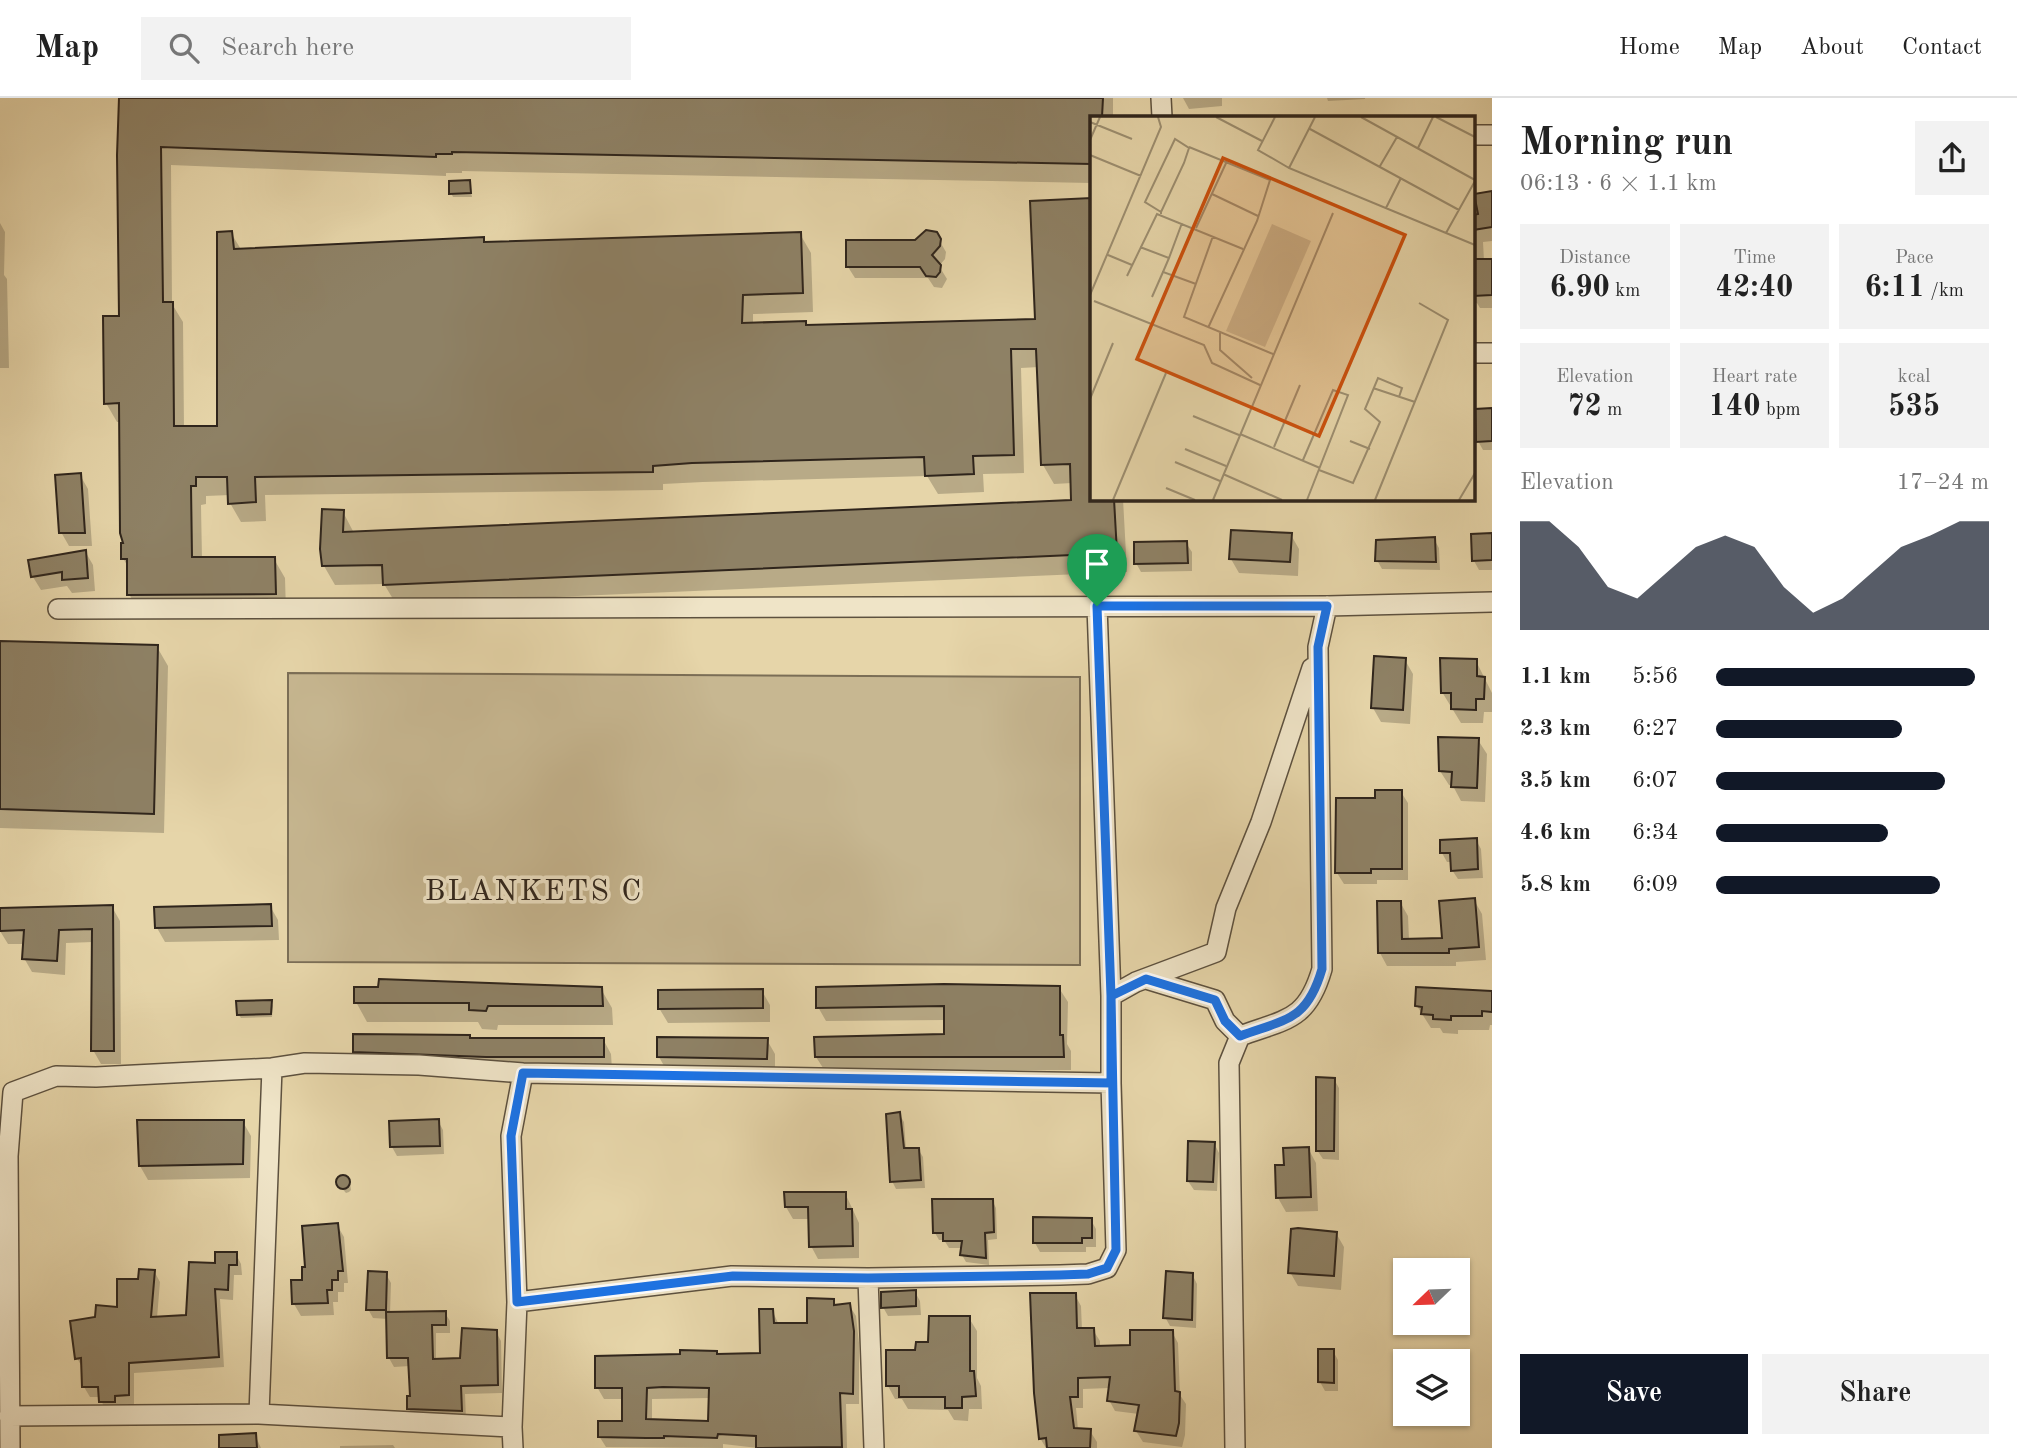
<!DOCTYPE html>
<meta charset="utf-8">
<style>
body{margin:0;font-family:"Old Standard TT",serif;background:#f2f2f2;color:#222;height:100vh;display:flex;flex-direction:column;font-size:26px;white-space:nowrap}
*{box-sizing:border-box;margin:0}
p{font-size:23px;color:#767676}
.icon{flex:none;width:38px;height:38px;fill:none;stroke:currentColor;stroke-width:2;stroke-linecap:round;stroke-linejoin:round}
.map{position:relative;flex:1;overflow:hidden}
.side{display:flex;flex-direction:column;background:#fff;width:525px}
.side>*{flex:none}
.needle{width:46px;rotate:247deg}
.fabs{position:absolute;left:1393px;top:1160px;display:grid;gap:14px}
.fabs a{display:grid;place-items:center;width:77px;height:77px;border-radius:0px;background:#fff;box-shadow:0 2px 5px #0004;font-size:35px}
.pin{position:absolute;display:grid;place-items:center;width:60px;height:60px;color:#fff;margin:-72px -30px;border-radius:50% 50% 50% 0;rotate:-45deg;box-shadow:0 0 7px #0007}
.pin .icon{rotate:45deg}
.round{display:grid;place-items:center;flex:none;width:74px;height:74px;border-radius:0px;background:#f2f2f2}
.head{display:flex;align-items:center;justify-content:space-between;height:119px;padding:0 28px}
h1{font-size:38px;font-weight:700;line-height:52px}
.metrics{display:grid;grid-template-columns:repeat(3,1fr);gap:10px;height:119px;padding:7px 28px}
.metrics div{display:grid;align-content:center;border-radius:0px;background:#f2f2f2;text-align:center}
.metrics b{font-size:30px;font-weight:700}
.metrics small{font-size:19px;font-weight:400}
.metrics p{font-size:19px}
.chart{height:196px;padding:14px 28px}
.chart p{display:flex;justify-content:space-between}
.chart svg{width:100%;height:126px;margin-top:7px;fill:#111827;opacity:.7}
.button{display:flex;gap:14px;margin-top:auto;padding:14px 28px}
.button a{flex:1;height:80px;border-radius:0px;background:#111827;color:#fff;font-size:28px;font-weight:700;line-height:80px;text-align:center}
.button a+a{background:#f2f2f2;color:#222}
ul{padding:0 28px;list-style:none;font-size:23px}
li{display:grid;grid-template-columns:112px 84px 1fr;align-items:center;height:52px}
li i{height:18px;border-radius:9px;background:#111827}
header{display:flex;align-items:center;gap:42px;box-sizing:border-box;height:98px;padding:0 35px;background:#fff;border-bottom:2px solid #e0e0e0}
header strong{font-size:33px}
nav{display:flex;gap:38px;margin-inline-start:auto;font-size:24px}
.search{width:490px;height:63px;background:#f2f2f2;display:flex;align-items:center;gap:18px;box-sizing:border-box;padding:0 24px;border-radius:0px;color:#767676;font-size:26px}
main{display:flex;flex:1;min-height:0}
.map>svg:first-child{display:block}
</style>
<header>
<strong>Map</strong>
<div class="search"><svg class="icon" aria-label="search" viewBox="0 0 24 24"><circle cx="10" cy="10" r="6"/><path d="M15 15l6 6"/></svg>Search here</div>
<nav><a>Home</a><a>Map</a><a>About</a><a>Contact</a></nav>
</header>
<main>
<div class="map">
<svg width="1492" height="1350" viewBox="0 0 1492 1350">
<rect width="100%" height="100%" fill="#e6d5a9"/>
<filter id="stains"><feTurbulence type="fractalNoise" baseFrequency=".00286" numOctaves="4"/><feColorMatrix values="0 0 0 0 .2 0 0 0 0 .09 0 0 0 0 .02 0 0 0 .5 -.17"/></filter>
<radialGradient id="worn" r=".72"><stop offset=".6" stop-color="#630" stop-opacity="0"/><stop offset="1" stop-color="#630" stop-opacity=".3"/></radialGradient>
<path fill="#c7b791" stroke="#7b6e56" stroke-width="2" d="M288 575 1080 579V867L288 864Z"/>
<path fill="#0003" fill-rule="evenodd" d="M121 0H1113V19H1091V85L462 73V75H446V78L171 67 172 206 183 224 184 330 219 329 231 135 242 153 483 141 485 145 800 136 811 155 813 214 753 216V226L805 225 807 229 1037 223 1032 104 1091 102V401H1123L1127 474 396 506 384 486 335 487 324 468 343 414 354 435 1073 404 1072 385 1054 386 1043 367 1039 269 1021 270 1024 375 983 376 984 394 938 396 927 378 703 384 663 386V392L265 397 266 423 241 424 230 405V397L206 398V406L201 407 202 461H274L285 480 286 514 140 515 129 496V471L123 460 125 446 121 324H117L106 305 121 220Z
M1183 0H1222V8L1189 11Z
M1327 0H1365V1L1328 3Z
M469 84 472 99H453L451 95Z
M1492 95V143L1483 144 1484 163H1492V210H1480L1477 205H1473V118H1480L1476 97Z
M0 125 5 134 4 177 7 181 9 270H0Z
M939 142 946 154 945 161 939 168 947 181 942 190 934 189 928 180H855L848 169Z
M1492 312V352H1483L1478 343 1477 313Z
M80 377 88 391 92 448H69L61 434Z
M1291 437 1299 451 1298 478 1239 475 1231 461Z
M1473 438H1492V472H1479L1474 463Z
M1434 441 1439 450 1440 472 1382 471 1377 462Z
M1186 445 1192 454V473L1141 474 1136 465Z
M85 453 93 467 95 493 72 495 67 488 41 492 33 479Z
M0 544 157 549 168 568 164 735 0 730Z
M1405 562 1413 576 1410 626 1381 624 1373 610Z
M1476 563 1492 595V614H1484L1483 625H1461L1442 594Z
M1478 642 1487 656 1485 704 1461 703 1453 688 1449 687 1440 673Z
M1401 694 1408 705V782H1377V786H1344L1337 775 1377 702Z
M1476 742 1481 751 1483 780 1458 781 1452 772V764H1447L1442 755Z
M1474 802 1482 816 1486 862 1456 864V868H1387L1380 855 1400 804 1408 818 1409 842H1444Z
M270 808 278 822 279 842 165 844 157 830 156 811Z
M112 809 120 823 121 966H101L93 952V844L66 845 65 877 32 874 24 860 25 846H8L0 833V811Z
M1059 890 1068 904 1067 946 1071 953V972L825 973 816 959 946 938V922L826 923 818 909Z
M1418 890 1492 895V927H1490L1489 932H1458V936L1443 935 1440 930H1431L1417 908Z
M601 891 612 910 613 927H498L497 932 482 931 478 924H367L356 904Z
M762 893 770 907V924L668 925 659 910Z
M271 904 273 908 272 919 241 920 238 916Z
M355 938 603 941 611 956 612 972 363 967 355 953Z
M767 942 775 956V974L667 973 659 959Z
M1334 981 1339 990V1062L1323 1061 1317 1052Z
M899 1016 904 1024 906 1052 918 1051 923 1059 925 1090 896 1091 892 1083Z
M438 1023 443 1032 444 1056 397 1058 392 1049Z
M243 1024 251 1038 250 1080 148 1082 140 1068Z
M1214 1045 1219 1055 1217 1093 1194 1092 1188 1083Z
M1308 1050 1316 1065 1318 1113 1286 1114 1278 1100 1286 1068Z
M341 1080 347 1081 350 1085 351 1092 349 1094 346 1095 338 1086Z
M845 1095 859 1125V1160L818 1161 811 1148 810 1121H793L786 1109Z
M992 1102 996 1110 997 1141 988 1142 989 1167 966 1164 962 1157 963 1150H949L944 1142H939L935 1135Z
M1091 1122 1096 1131V1149H1086V1154H1040L1035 1145Z
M337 1127 344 1139 348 1185H344V1194H338V1204H333L334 1217 301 1218 294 1206Z
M1336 1135 1344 1149 1341 1192 1298 1188 1290 1174Z
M236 1156 241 1166 242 1177H234L233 1202 220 1201 224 1269 134 1275V1307H120V1314H106L100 1299H90L84 1289 83 1271 77 1260 96 1221 119 1211 140 1182 154 1173 160 1184 157 1220 188 1218 217 1167Z
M386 1176 391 1185 390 1216 445 1215 450 1223V1235H436V1263L462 1261 496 1234 501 1243 502 1295 465 1296 466 1321 414 1320 409 1311 412 1300 410 1268 394 1269 389 1260 388 1221 373 1220 368 1211Z
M1192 1176 1197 1186 1196 1230 1170 1228 1165 1219Z
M915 1194 920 1203 921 1217 888 1218 883 1209Z
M1075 1197 1081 1208 1082 1232H1093L1100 1243V1249H1131L1172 1234 1178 1245 1180 1297 1186 1306 1185 1337 1182 1349 1143 1344 1136 1333 1139 1316 1115 1313 1109 1302 1110 1290 1083 1291V1310H1076L1078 1332 1090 1333 1097 1344V1350H1046L1040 1340Z
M833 1203 836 1209 849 1207 856 1218 859 1245V1306H846L847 1350H758L723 1346V1350L606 1349 599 1338 624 1325V1301H604L597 1289 718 1258 761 1257 772 1212 779 1227H809ZM710 1300 709 1325 652 1323V1301Z
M969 1220 977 1233V1280L981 1288 982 1311H969L968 1323 954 1322 948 1312 908 1311 902 1301H895L888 1288 917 1253Z
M1333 1253 1338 1262V1293H1325L1320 1284Z
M255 1337 261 1350H221Z
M393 1347 395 1350H340V1348Z"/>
<path fill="#8e8165" stroke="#2f251c" stroke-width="2" fill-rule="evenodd" d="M119 0H1103L1102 19H1091V66L452 54V56H436V59L161 49 163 204H173L174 328H217V134L232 133 234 151 484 139V144L801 134 803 195 743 197 742 225 806 223V227L1035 221 1030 103 1091 100V401H1114L1117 455 383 487 382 467 322 468 320 451 322 411 344 412 343 434 1071 402 1070 366 1041 367 1036 251H1011L1014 357 973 358 974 376 925 378 924 359 692 365 653 368V374L255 379 256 404 228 406 227 379H196V388H191L192 459H275L276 496 127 497V461H121V445H123L120 435 119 305 104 306 103 218H119L117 57Z
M470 82 471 95 449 96V83Z
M1492 93V129L1473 132V117L1478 116 1474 96Z
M926 132 937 134 941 141 940 148 932 157 941 167 940 174 936 179 926 178 920 169H846V142H915Z
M1473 161H1492V197L1473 198Z
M1492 310V343L1476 344 1475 311Z
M81 375 85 435H59L55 377Z
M1231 432 1292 435 1290 464 1229 461Z
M1492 435V462L1472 463 1471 436Z
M1435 439 1436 464 1375 463 1376 442Z
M1187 443 1188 465 1134 466V444Z
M86 452 88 480 62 482V474L31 479 28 462Z
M0 543 158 547 154 716 0 711Z
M1374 558 1406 560 1403 612 1371 610Z
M1440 560 1477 561V578L1485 579 1484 601H1476V612L1451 611V595H1441Z
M1438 639 1479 640 1477 690 1451 689 1452 674 1439 673Z
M1375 692H1402V771H1371V775H1335L1336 700H1375Z
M1477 740 1478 771 1451 773 1450 755H1440V742Z
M1475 800 1479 849 1449 851V855H1378L1377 803H1401L1402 841 1442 840 1439 803Z
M271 806 272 828 155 830 154 809Z
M113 807 114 953H91L92 831 59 832 57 863 22 861 24 832 0 833V810Z
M379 881 602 889 603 908H488L486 913 469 912V905H354V889H378Z
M944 886 1060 888V937H1063L1064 959H815L814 939 944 936V908L816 910V889Z
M1416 889 1492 893V914L1482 913V918H1451V922L1433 921V917L1421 916 1422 909 1415 908Z
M763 891V910L658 911V892Z
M272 902 271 916 237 917 236 903Z
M353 936 470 937V940H604V959H486L353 954Z
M657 939 768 940 767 961 657 959Z
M1316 979 1335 980 1334 1053H1316Z
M900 1014 904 1050H919L921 1082 890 1084 886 1016Z
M439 1021 440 1048 390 1049 389 1023Z
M137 1022H244L243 1066 139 1068Z
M1188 1043 1215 1044 1213 1084 1187 1083Z
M1309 1049 1311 1099 1276 1100 1275 1067H1284L1283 1050Z
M336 1084a7 7 0 1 1 14 0a7 7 0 1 1-14 0Z
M784 1094H846V1111H852L853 1148 809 1149 808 1109H785Z
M932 1101H993L994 1134 985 1135 986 1160 960 1157 962 1143H943V1135H933Z
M1033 1119 1092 1120V1140H1082V1145H1033Z
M338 1125 343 1173H338V1182H332V1192H327L328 1205 292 1206 291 1182H302V1169H305L302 1128Z
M1298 1130 1337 1134 1334 1178 1288 1175 1291 1131Z
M215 1154H237V1167H229L228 1192 215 1191 219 1259 129 1265V1297L115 1298V1304H99L98 1289H82L81 1260 75 1261 70 1223 95 1219 96 1207 117 1209V1181H138L139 1171 155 1172 151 1219 186 1217 189 1164 215 1165Z
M368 1173 387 1174 386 1212H366Z
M1166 1173 1193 1175 1192 1222 1163 1220Z
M916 1192V1208L881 1210V1194Z
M1030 1195H1076L1077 1230H1094L1095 1248 1130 1247V1232H1173L1175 1293 1180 1294 1179 1325 1176 1338 1134 1333 1139 1307 1107 1303 1110 1279 1078 1280V1299H1070L1074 1330 1091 1331 1090 1350H1047L1046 1340 1039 1341 1034 1295Z
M807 1200 834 1201V1207L850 1205 854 1233 853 1296 840 1295 842 1349 756 1350V1338L718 1336 717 1340 664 1338V1340H646L598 1339V1323H622V1290H595V1258L680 1256V1252L717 1253V1256L760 1255 759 1211H773L774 1225H807ZM663 1289 709 1290 708 1323 646 1321 647 1290Z
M446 1213V1227H432L433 1261 460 1260 462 1230 497 1232 498 1287 461 1288 462 1313 407 1311V1298H410L408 1260H387L386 1214Z
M929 1218H970V1273H974L976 1298 962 1299V1310H945V1299H899V1288H886V1252H915L916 1244H928Z
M1318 1251H1334V1285L1318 1284Z
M256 1335 257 1350H219V1337Z"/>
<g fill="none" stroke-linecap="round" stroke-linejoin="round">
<g stroke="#5d513f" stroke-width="22">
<path id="street" d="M1161 0 1162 19
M1473 37H1492
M1473 255H1492
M58 511 1327 508 1492 504
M1146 881 1215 902 1225 923 1240 938
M1111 898 1136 884 1216 854 1226 810 1261 724 1312 570
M868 1180 874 1350
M517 1204 732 1178 868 1180 1060 1177 1088 1176 1107 1170 1116 1152 1111 985V898L1097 508
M259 1316 272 970
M9 1318 259 1316 512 1329
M10 1350 8 1058 13 994 56 978 96 979 272 970 305 965 419 967 523 975 1111 985
M513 1350 512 1329 517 1204 511 1038 523 975
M1235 1350 1229 965 1240 938C1286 921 1307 923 1322 871L1318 549 1327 508"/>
</g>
<use href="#street" stroke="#efe4c7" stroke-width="19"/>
</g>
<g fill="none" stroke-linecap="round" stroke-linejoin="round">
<g stroke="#fff" stroke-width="14">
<path id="route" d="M1097 508 1111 898V985L523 975 511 1038 517 1204 733 1178 868 1180 1060 1177 1088 1176 1107 1170 1116 1152 1111 898 1146 881 1215 902 1225 923 1240 938C1286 921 1307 923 1322 871L1318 549 1327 508H1097"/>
</g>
<use href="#route" stroke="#1a73e8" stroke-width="9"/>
</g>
<g text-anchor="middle" stroke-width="7" stroke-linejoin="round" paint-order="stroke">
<g font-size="30" letter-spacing="2" fill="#2f251c" stroke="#efe4c7">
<text x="534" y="802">BLANKETS C</text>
</g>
</g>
<g transform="translate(1090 18)">
<rect width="385" height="385" fill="#e6d5a9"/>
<path d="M182 108 221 125 175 231 136 215Z" fill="#c7b791"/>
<path fill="none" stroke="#9d8f71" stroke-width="2" d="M126 1 172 25M185 1 168 34 199 52M225 1 199 52 385 129M271 1 385 64M346 1 385 21M0 6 42 23M220 13 369 94M0 24 10 1M99 31 180 64 167 105 118 212M328 32 343 1M0 39 51 60M290 50 307 21M122 78 168 100M296 92 311 62M71 98V96L94 47 99 32 85 23 55 86 71 96M106 112 137 45M356 117 385 65M123 120 94 201 183 238M50 131 79 142 73 156 106 168M18 139 42 149M79 142 92 107M37 160 67 98 153 133M0 179 71 11 68 1M62 181 73 156M4 185 114 229 122 247 170 269M130 217V234L162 262M283 272 325 286M0 283 23 227M103 300 149 319M150 318 230 352M260 325 280 333M184 331 210 269M95 333 136 350M213 344 243 274 258 279 217 384M85 346 130 365M229 354 263 367 290 306 275 293 288 262 312 272 309 281M133 358 192 384M76 372 105 384M23 384 76 257M123 384 243 97M285 384 358 204 329 187M369 384 385 357"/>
<path fill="#cc510e" fill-opacity="0.15" stroke="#cc510e" stroke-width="3.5" d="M133 42 315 119 229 320 47 243Z"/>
<rect width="385" height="385" fill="none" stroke="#2f251c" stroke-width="3.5"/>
</g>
<rect width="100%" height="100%" filter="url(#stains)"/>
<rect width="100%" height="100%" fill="url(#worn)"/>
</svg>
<div class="fabs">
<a><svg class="needle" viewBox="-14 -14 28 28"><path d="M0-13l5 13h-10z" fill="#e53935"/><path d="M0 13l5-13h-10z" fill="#767676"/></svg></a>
<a><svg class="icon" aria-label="layers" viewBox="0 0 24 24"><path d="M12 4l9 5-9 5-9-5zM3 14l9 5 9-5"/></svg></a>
</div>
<div class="pin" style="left:1097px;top:508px;background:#1e9e55"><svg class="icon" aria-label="arrive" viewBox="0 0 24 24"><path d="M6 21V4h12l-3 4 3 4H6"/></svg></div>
</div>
<section class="side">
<div class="head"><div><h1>Morning run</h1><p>06:13 · 6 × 1.1 km</p></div><a class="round"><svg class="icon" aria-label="share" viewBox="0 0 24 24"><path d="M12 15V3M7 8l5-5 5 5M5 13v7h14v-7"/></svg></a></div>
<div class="metrics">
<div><p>Distance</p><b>6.90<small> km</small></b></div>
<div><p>Time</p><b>42:40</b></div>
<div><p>Pace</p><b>6:11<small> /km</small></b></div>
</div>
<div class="metrics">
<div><p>Elevation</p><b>72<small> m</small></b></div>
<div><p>Heart rate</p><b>140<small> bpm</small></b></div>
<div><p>kcal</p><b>535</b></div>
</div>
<div class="chart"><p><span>Elevation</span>17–24 m</p>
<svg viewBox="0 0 160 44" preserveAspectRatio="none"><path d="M0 44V6L10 6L20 15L30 29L40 33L50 24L60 15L70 11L80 15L90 29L100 38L110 33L120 24L130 15L140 11L150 6L160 6V44z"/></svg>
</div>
<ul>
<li><b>1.1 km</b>5:56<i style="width:95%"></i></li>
<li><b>2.3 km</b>6:27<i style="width:68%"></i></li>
<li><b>3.5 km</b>6:07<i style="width:84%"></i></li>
<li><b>4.6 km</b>6:34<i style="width:63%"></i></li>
<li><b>5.8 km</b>6:09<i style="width:82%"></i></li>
</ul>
<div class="button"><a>Save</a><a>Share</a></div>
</section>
</main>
